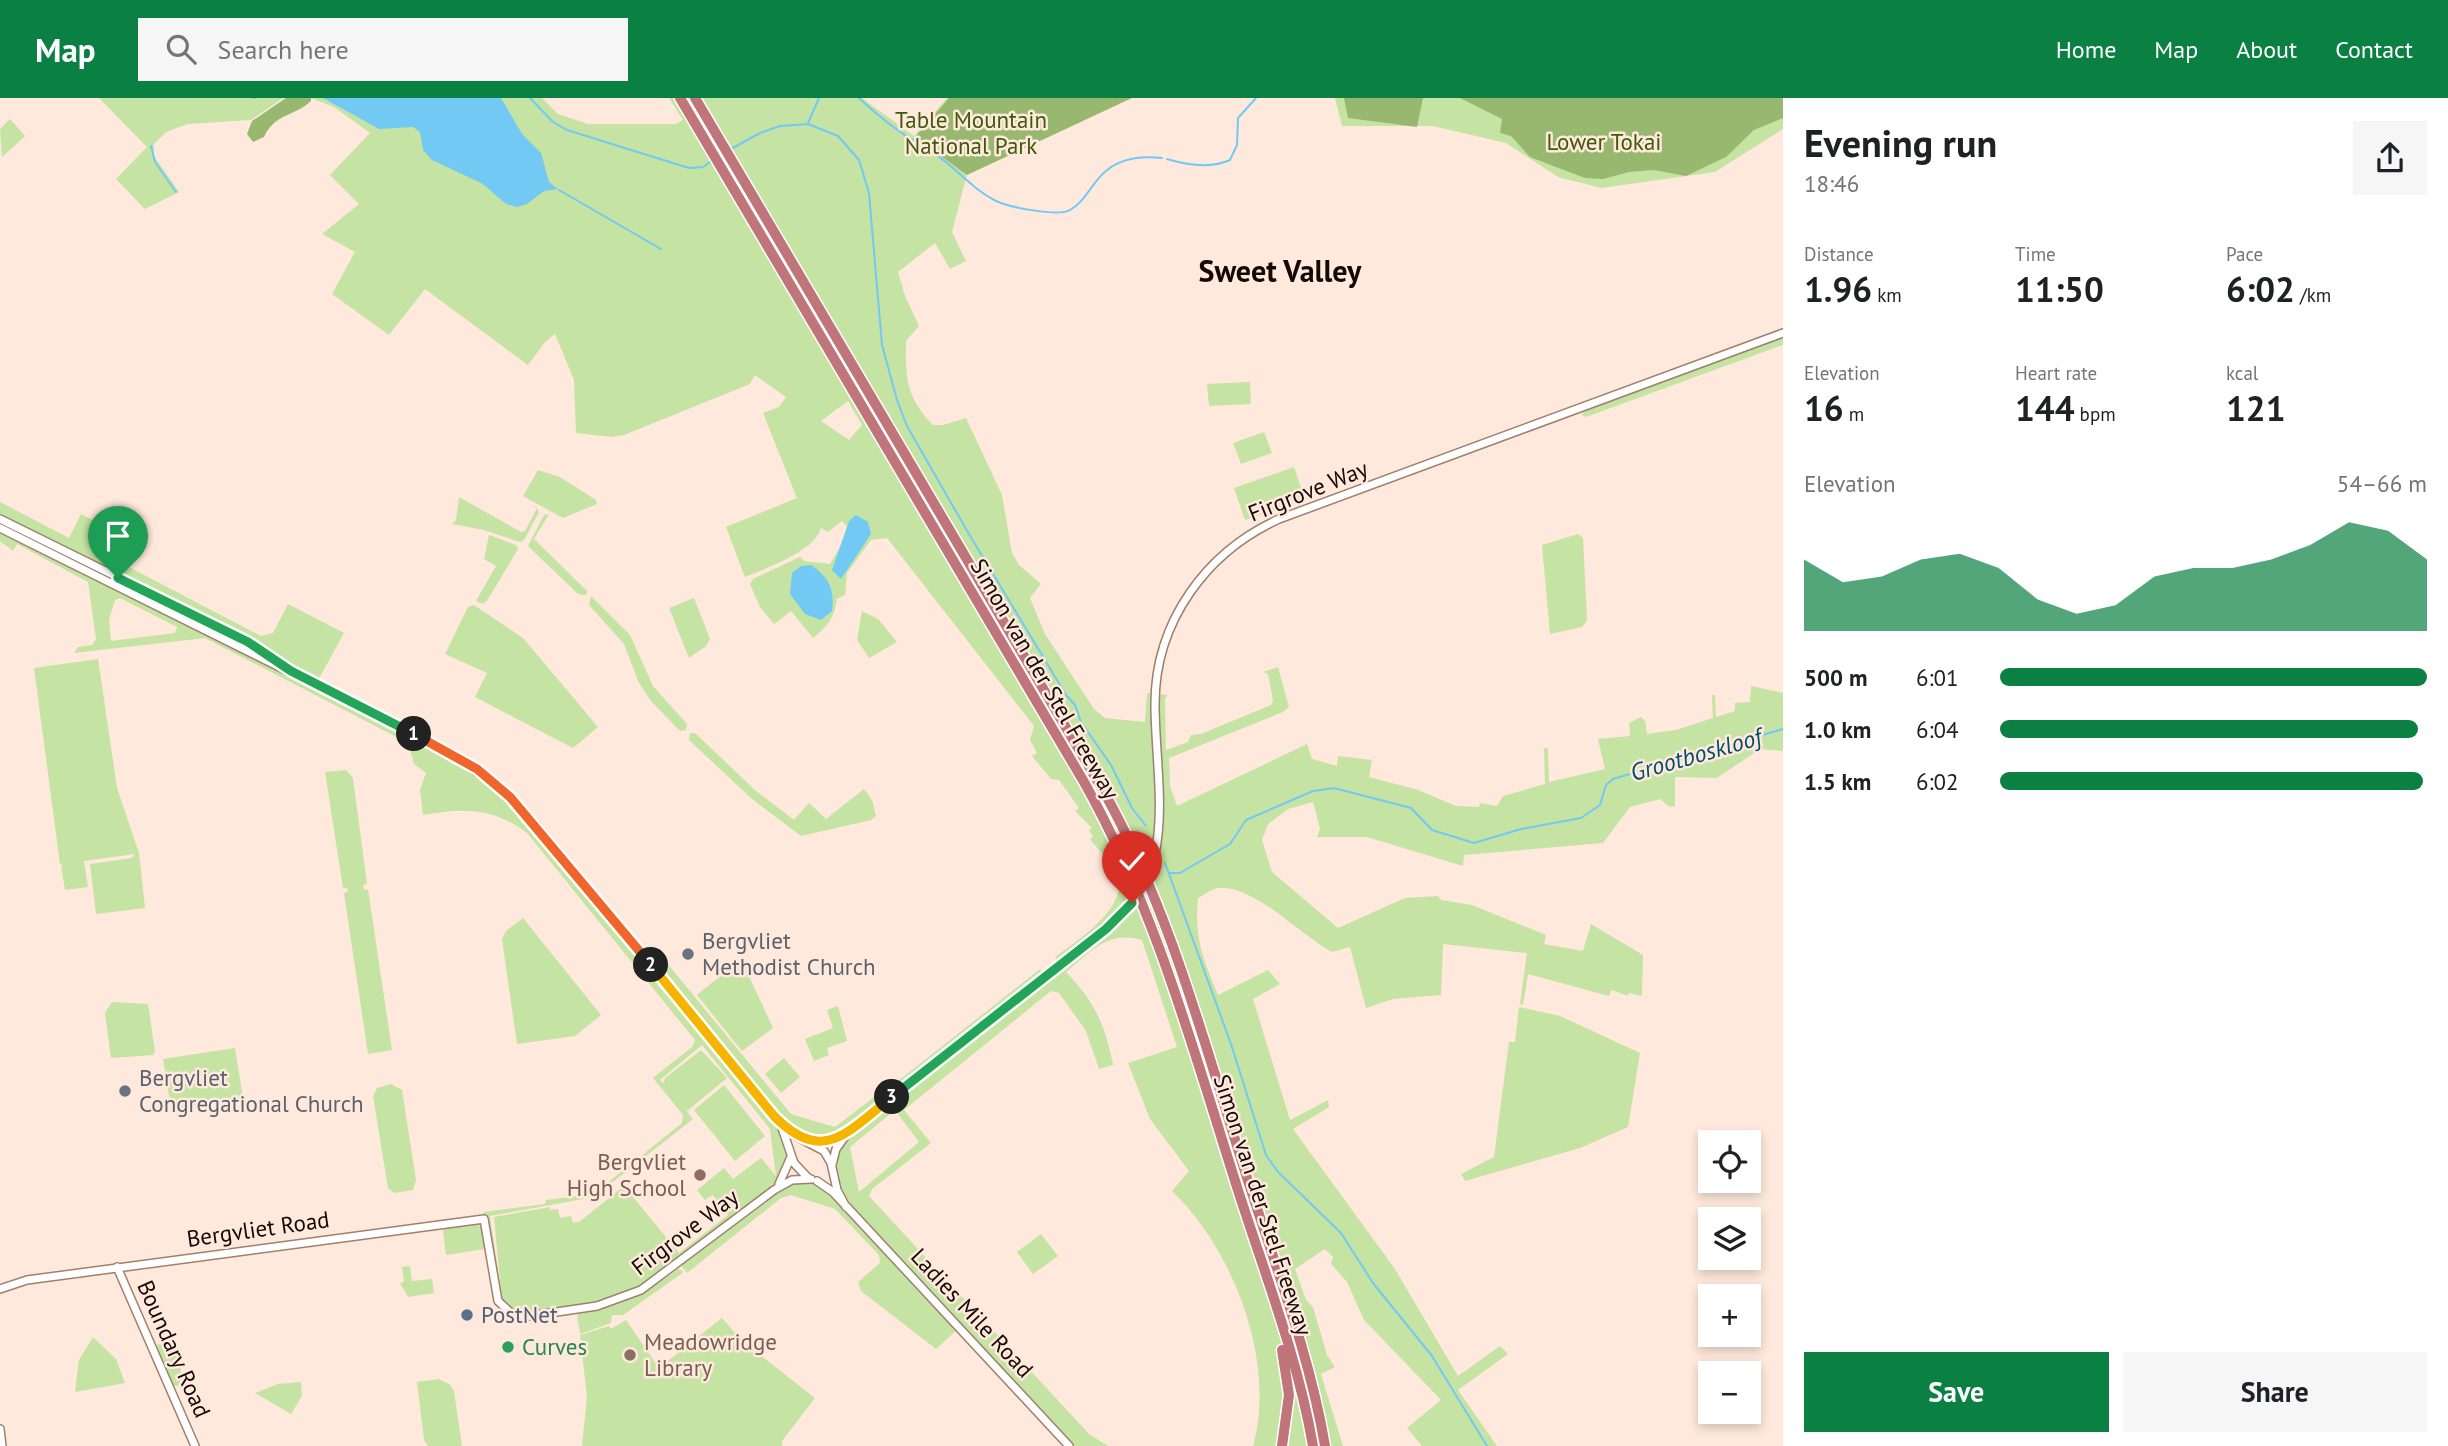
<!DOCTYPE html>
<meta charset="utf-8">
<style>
body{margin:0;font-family:"PT Sans",sans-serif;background:#f6f6f6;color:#202124;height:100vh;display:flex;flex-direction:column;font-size:26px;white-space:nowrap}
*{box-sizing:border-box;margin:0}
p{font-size:23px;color:#757577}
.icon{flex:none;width:38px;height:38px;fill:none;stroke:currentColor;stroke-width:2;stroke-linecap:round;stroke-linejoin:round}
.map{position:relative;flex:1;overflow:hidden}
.sheet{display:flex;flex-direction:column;background:#fff;width:665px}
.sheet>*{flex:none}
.controls{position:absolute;left:1698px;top:1032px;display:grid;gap:14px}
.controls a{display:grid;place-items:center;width:63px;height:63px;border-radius:0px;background:#fff;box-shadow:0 4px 10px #0003;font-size:35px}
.pin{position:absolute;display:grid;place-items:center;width:60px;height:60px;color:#fff;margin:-72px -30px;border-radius:50% 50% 50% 0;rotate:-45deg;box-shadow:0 0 7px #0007}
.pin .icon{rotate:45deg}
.km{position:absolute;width:35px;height:35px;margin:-18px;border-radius:50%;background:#222;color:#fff;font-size:19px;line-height:35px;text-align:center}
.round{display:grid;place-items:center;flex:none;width:74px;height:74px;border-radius:0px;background:#f6f6f6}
.head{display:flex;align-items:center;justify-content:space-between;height:119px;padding:0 21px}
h1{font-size:38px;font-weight:800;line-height:52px}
.stats{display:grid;grid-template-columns:repeat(3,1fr);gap:10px;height:119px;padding:7px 21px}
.stats div{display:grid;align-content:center}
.stats b{font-size:35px;font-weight:800}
.stats small{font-size:19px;font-weight:400}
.stats p{font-size:19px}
.chart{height:196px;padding:14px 21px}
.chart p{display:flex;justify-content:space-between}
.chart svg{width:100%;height:126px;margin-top:7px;fill:#0b8043;opacity:.7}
.primary-button{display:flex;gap:14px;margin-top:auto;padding:14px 21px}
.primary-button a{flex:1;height:80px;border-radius:0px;background:#0b8043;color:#fff;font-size:28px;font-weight:800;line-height:80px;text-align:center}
.primary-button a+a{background:#f6f6f6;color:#202124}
ul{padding:0 21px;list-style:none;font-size:23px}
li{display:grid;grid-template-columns:112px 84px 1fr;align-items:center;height:52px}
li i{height:18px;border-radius:9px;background:#0b8043}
header{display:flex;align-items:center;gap:42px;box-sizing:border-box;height:98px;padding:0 35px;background:#0b8043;color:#fff}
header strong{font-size:33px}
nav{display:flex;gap:38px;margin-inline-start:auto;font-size:24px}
.search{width:490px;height:63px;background:#f6f6f6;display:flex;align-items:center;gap:18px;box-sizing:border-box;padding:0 24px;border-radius:0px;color:#757577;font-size:26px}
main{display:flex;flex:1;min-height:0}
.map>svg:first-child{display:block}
</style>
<header>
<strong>Map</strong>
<div class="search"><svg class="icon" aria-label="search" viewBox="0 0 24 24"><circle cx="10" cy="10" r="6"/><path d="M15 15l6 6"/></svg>Search here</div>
<nav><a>Home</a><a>Map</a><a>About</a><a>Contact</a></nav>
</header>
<main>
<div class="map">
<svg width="1783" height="1348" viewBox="0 0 1783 1348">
<rect width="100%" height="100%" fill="#ffe9dc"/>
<path fill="#c5e3a2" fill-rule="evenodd" d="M99 0H283L251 22 188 26 166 34 154 46V58L179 94 145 111 116 81 147 49Z
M311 0H542L558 16 588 26H676L683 22 669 0H862L914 38 947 0H1130L967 76 952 134 966 163 950 171 935 145 898 174 905 198 919 228 906 243C906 282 905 297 933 327H943L966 320 1002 397 1012 455 1019 467 1041 486 1030 500 1045 536 1094 611 1105 620 1145 624 1147 595 1168 597 1165 600 1166 652 1188 644 1191 637 1201 636 1271 607 1273 602 1268 576 1263 574 1278 569 1289 609 1283 614 1169 660 1170 688 1177 708 1307 646 1312 661 1337 668 1338 658 1372 662 1369 679 1418 692 1456 708 1479 709 1480 705 1497 708 1503 698 1545 686 1544 650H1548L1549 684 1605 671 1598 641 1630 638 1629 625 1641 619 1645 623 1647 636 1676 632 1713 620 1712 597H1715L1716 619 1735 613V605L1750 604 1751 588 1783 595V653L1760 651 1717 680 1675 679V708L1670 709 1660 701 1630 709 1603 745 1464 757 1463 768 1367 739H1317L1320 731 1313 704 1288 711 1268 726 1262 742 1272 774 1338 830 1405 800 1438 798 1441 802 1472 807 1546 837 1544 846 1583 853 1591 826 1643 857 1642 898 1629 895 1628 898 1612 892 1609 898 1528 876 1523 907 1520 906 1527 855 1443 846 1441 897 1393 901 1366 910 1350 849 1332 854C1300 837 1253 786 1218 790 1212 791 1204 797 1198 800 1194 841 1203 860 1218 897L1268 872 1280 886 1253 901 1290 1022 1328 1002 1329 1009 1293 1031 1395 1171 1458 1278 1500 1248 1508 1256 1458 1292 1497 1348H1422L1407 1330 1441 1302 1364 1222 1347 1184 1331 1166 1333 1159 1325 1151 1295 1171 1306 1202 1313 1209 1327 1257 1335 1269 1321 1276 1343 1348H1253C1277 1264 1233 1151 1172 1093L1189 1073 1150 1021 1128 965 1177 949 1142 842C1107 832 1091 854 1066 874 1094 903 1105 926 1113 967L1099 971 1086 933 1059 895 1051 893 904 1012 931 1045 872 1091 869 1098 1089 1336 1108 1348H1069L959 1230 936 1251 861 1193 858 1184 880 1165 879 1157 835 1111 791 1097 781 1100 687 1175 680 1166 656 1184 614 1203 515 1217 496 1197 483 1114 545 1106 546 1102 586 1097 601 1090 682 1025 683 1017 653 980 693 948 695 942 527 735C493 709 463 710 423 717L420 692 426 675 414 666 408 645 205 540 74 555 78 549 92 547 96 541 88 484 17 446 13 453 0 443V430L287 571 271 558 0 421V404L69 440 81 416 136 445 125 467 261 538 273 535 288 506 344 535 316 586 498 687 647 861 657 853 791 1016 835 1029 886 990 892 999 1060 866 1055 859C1077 843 1131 808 1117 775 1111 763 1098 752 1090 741L1093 738 1089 732 1092 730 1075 713 1079 710 1059 682 1051 681 1032 658 1037 655 1030 642 1034 628 887 440 871 442 847 475 845 497 837 501C834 520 828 528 813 540L791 513 774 526 760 509 750 486 753 481 800 459 804 463 830 466 850 432 842 423 828 434 821 430C814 454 766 470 745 479L726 429 797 400 763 315 779 309 786 299 755 277 750 286 624 337 611 339 576 335 574 282 555 236 545 244 528 267 425 191 389 237 332 196 355 154 322 136 359 106 330 77 370 35 334 9ZM848 303 862 327 849 342 821 323ZM120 500 177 529 175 535 111 543 109 522 115 502ZM702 947 770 1031 776 1078 761 1060 733 1081 724 1070 697 1092 705 1102 713 1097 728 1117 679 1155 624 1088 579 1124 573 1125 571 1118 560 1120 558 1111 550 1112V1109L494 1119 501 1192 490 1118 594 1099 693 1021 680 1005 687 1013 727 980 701 952 665 980 664 985 660 982ZM895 1012 919 1044 859 1094 850 1049ZM777 1021 802 1041 844 1040 832 1068 843 1105 811 1081 787 1084 776 1089 791 1053Z
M1335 0H1783V31L1715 74 1601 90 1558 79 1506 45 1433 28H1342Z
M10 21 25 38 2 59 0 31Z
M1783 239V247L1586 319 1582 317 1584 312Z
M1250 284 1251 306 1209 308 1207 286Z
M1264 334 1272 355 1241 366 1233 345Z
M1294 369 1305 401 1245 422 1234 390Z
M538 372 560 379 596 402 597 406 563 420 523 398Z
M459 399 521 434 525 433 537 410 539 414 524 442 520 444 484 432 452 426 456 422Z
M549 416 534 441 588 494 585 497 578 496 528 448 544 417Z
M1578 436 1583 440 1587 523 1582 529 1550 536 1542 447Z
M489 437 516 447 518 451 487 503 482 506 476 503 496 468 484 461Z
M591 498 630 537 653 588 687 626 686 632 680 633 651 603 639 585 624 546 589 507Z
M694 500 710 541 706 548 689 560 669 510Z
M474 507 523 540 598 629 573 650 475 599 487 575 445 556 468 509Z
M862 513 878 521 897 544 869 560 857 542Z
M98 561 117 690 139 755 145 810 96 816 90 766 132 760 135 756 84 763 88 789 65 792 61 767 64 766H60L34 570Z
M690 635H695L755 692 794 722 809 705 826 721 864 691 872 702 876 718 871 722 801 738 752 701 689 642Z
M346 672 353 680 367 786 363 787 364 792 368 791 392 952 368 956 344 795 348 794 347 790H343L325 674Z
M523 820 601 917 575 938 517 946 502 841 506 833Z
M741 861 773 930 742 953 697 897Z
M1040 871 1043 875 893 991V987Z
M112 904 148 906 155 954 153 957 111 960 105 915Z
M838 908 847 943 827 950 829 957 814 963 805 941 833 930 827 912Z
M1519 909 1560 918 1640 955 1628 1029 1580 1050 1465 1083 1461 1076 1494 1059 1509 944H1515Z
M235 950 243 1000 171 1011 163 961Z
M784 960 800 979 781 995 765 976Z
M391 986 402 992 416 1082 413 1092 394 1095 388 1090 373 998 377 990Z
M724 987 765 1038 735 1063 694 1012Z
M477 1126 481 1128 485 1151 446 1157 443 1134 445 1130Z
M1041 1136 1058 1158 1033 1176 1017 1154Z
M410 1168 412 1183 432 1181 434 1195 408 1199 400 1185 404 1184 402 1169Z
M678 1171 683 1173 681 1176 623 1217H612L611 1225 580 1236 577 1217 581 1214C618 1207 648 1195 678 1171Z
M722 1220 742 1243 815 1300 782 1343V1348H582L587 1299 580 1237 609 1228 611 1231 626 1222 659 1270Z
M93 1239 116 1261 125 1285 75 1294 79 1262Z
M169 1245 170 1252 177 1254 184 1288H172L154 1247Z
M439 1281 449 1286 454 1293 462 1348H428L424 1342 417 1284Z
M301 1284 302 1298 291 1316 255 1295 278 1286Z"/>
<path fill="#98b870" d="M286 0H311V3C294 19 275 15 264 39L253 44 247 36 252 23Z
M949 0H1132L967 77 915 39Z
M1344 0H1423L1417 29 1348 20Z
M1460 0H1783V20L1754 32 1726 59 1686 78 1654 72 1629 74 1603 81 1585 80 1530 59 1511 38 1500 35 1502 21Z"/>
<path fill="#72c9f4" d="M323 0H501L522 36 541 55 549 84 558 91 544 93 527 106 517 109 506 106 483 86 432 62 423 52 420 34 413 29 379 31Z
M856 417 868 424 871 436 841 481 832 472 849 423Z
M811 467C829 479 835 492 832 513L821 522 805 516 790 496 792 475 801 468Z"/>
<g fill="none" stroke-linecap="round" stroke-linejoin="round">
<path stroke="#72c9f4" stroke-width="2" d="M253 0H255
M530 0 553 24 567 32 689 70 703 69 712 63
M859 0C878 18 901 36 923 48 950 62 968 89 996 103 1009 109 1058 119 1070 112 1086 103 1092 84 1106 73 1121 60 1143 58 1162 60
M808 25 819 0
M151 48 155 64 176 94
M731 51 760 35 780 28 808 26 838 38 859 62 869 95 882 247 897 302 907 328 966 431 1066 597 1075 607 1081 624 1111 667 1132 710 1146 728
M1167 61C1187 67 1210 71 1230 62L1237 47 1238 20 1256 0
M559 92 661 151
M1165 765 1231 946 1266 1057 1278 1074 1341 1135 1373 1185 1432 1258 1487 1348
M1170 775H1180L1230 746 1246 722 1313 693 1334 690 1411 710 1432 732 1474 745 1521 731 1581 720 1600 707 1606 687 1613 681 1783 631"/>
<g stroke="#a0806d" stroke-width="10">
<path id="secondary" d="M0 421 249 544 277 562
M0 430 396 627C451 656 495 679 536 727L774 1018 792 1036 824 1053 831 1065 837 1092 846 1109
M1155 756C1165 708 1155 655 1155 606 1155 524 1206 454 1279 421L1783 235
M782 1030 794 1065 808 1080
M811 1044 830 1042 854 1029 1124 814
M832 1067 836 1051 846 1037
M817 1083 833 1094 1069 1348
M779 1086 791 1059
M117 1169 195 1348
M0 1191 27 1182 484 1121 498 1203 512 1216 530 1218 597 1208 641 1192 774 1092 792 1082 811 1081
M0 1331 2 1348"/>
</g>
<g stroke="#fff" stroke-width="13">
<path id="highway" d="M680 0 1084 684C1155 810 1193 951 1237 1089 1264 1174 1298 1260 1313 1348
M695 0 1104 694C1169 810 1203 941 1243 1067 1272 1160 1309 1252 1325 1348
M1282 1348 1289 1297 1282 1252"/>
</g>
<use href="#secondary" stroke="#fff" stroke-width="7"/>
<use href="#highway" stroke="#bf757a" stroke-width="10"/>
<g stroke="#a0806d" stroke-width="10" stroke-linecap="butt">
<path id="secondary-bridge" d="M1124 814 1146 783 1155 756"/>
</g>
<use href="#secondary-bridge" stroke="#fff" stroke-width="7"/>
</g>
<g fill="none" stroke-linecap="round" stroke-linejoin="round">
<g stroke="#fff" stroke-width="14">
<path id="split-1" d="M118 480 248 544 291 573 414 636"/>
</g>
<g stroke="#fff" stroke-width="14">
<path id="split-2" d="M414 636 477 671 510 699 651 867"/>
</g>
<g stroke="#fff" stroke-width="14">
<path id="split-3" d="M651 867 774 1018C823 1068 847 1034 892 999"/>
</g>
<g stroke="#fff" stroke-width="14">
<path id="split-4" d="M892 999 1106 831 1132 805"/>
</g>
<use href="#split-1" stroke="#22a559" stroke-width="9"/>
<use href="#split-2" stroke="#f0652b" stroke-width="9"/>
<use href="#split-3" stroke="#f5b400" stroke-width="9"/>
<use href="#split-4" stroke="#22a559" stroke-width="9"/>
</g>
<g fill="#6b7280" stroke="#ffe9dc" stroke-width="2.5">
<circle cx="688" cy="856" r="7"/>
<circle cx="125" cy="993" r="7"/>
</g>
<g fill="#8d6e63" stroke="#ffe9dc" stroke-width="2.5">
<circle cx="700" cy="1077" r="7"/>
<circle cx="630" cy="1257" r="7"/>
</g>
<circle fill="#5c6f8a" stroke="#ffe9dc" stroke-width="2.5" cx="467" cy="1217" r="7"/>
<circle fill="#2e9e5b" stroke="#ffe9dc" stroke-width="2.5" cx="508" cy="1249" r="7"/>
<g text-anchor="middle" stroke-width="5" stroke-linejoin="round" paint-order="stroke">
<g font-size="23" fill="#3e5908" stroke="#ffe9dc">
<text x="971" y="30">Table Mountain<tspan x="971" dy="26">National Park</tspan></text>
<text x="1604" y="52">Lower Tokai</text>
</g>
<g font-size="23" fill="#140904" stroke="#ffe9dc">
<text transform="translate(1308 393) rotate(-22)" y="8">Firgrove Way</text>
<text transform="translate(1045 581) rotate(60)" y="8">Simon van der Stel Freeway</text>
<text transform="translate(1263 1107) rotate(72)" y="8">Simon van der Stel Freeway</text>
<text transform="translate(258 1131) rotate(-8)" y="8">Bergvliet Road</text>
<text transform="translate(685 1134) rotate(-37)" y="8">Firgrove Way</text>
<text transform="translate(972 1215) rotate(47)" y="8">Ladies Mile Road</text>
<text transform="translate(174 1251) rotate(66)" y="8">Boundary Road</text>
</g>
<g font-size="23" fill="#5b616d" stroke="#ffe9dc" text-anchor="start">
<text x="702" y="851">Bergvliet<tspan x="702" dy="26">Methodist Church</tspan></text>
<text x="139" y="988">Bergvliet<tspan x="139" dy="26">Congregational Church</tspan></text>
</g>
<g font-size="23" fill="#785e54" stroke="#ffe9dc" text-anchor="end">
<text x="686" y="1072">Bergvliet<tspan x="686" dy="26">High School</tspan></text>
<text x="644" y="1252" text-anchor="start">Meadowridge<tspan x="644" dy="26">Library</tspan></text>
</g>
<g font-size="23" fill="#4e5e75" stroke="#ffe9dc" text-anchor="start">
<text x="481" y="1225">PostNet</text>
</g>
<g font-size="23" fill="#27864d" stroke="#ffe9dc" text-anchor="start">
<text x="522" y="1257">Curves</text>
</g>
<g font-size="24" font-style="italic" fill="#014d6a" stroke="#ffe9dc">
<text transform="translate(1696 657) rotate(-16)" y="8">Grootboskloof</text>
</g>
<g font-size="30" font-weight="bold" fill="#140904" stroke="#ffe9dc">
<text x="1280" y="184">Sweet Valley</text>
</g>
</g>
</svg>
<div class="controls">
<a><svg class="icon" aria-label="locate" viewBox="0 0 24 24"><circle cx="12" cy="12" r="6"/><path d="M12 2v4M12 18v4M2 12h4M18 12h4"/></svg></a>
<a><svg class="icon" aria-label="layers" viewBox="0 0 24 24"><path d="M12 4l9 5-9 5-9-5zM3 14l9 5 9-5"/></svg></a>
<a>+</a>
<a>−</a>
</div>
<div class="pin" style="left:118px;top:480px;background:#1e9e55"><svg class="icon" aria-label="arrive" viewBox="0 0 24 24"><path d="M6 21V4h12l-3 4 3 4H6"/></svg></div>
<div class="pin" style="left:1132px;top:805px;background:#d93025"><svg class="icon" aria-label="check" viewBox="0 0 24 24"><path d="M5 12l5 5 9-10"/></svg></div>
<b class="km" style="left:414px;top:636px">1</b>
<b class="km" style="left:651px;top:867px">2</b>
<b class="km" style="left:892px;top:999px">3</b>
</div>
<section class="sheet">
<div class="head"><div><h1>Evening run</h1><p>18:46</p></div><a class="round"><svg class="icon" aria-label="share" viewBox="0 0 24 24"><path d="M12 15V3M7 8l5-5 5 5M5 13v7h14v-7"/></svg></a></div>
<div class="stats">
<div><p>Distance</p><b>1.96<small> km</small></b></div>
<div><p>Time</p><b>11:50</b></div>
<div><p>Pace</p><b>6:02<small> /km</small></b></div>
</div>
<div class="stats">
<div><p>Elevation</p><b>16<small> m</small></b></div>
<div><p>Heart rate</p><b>144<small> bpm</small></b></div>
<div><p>kcal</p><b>121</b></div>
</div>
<div class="chart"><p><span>Elevation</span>54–66 m</p>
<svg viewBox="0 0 160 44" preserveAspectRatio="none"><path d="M0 44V19L10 27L20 25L30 19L40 17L50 22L60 33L70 38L80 35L90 25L100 22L110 22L120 19L130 14L140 6L150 9L160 19V44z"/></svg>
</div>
<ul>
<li><b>500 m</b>6:01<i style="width:100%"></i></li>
<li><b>1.0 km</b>6:04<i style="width:98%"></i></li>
<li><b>1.5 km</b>6:02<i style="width:99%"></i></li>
</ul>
<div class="primary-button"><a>Save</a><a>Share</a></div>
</section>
</main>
